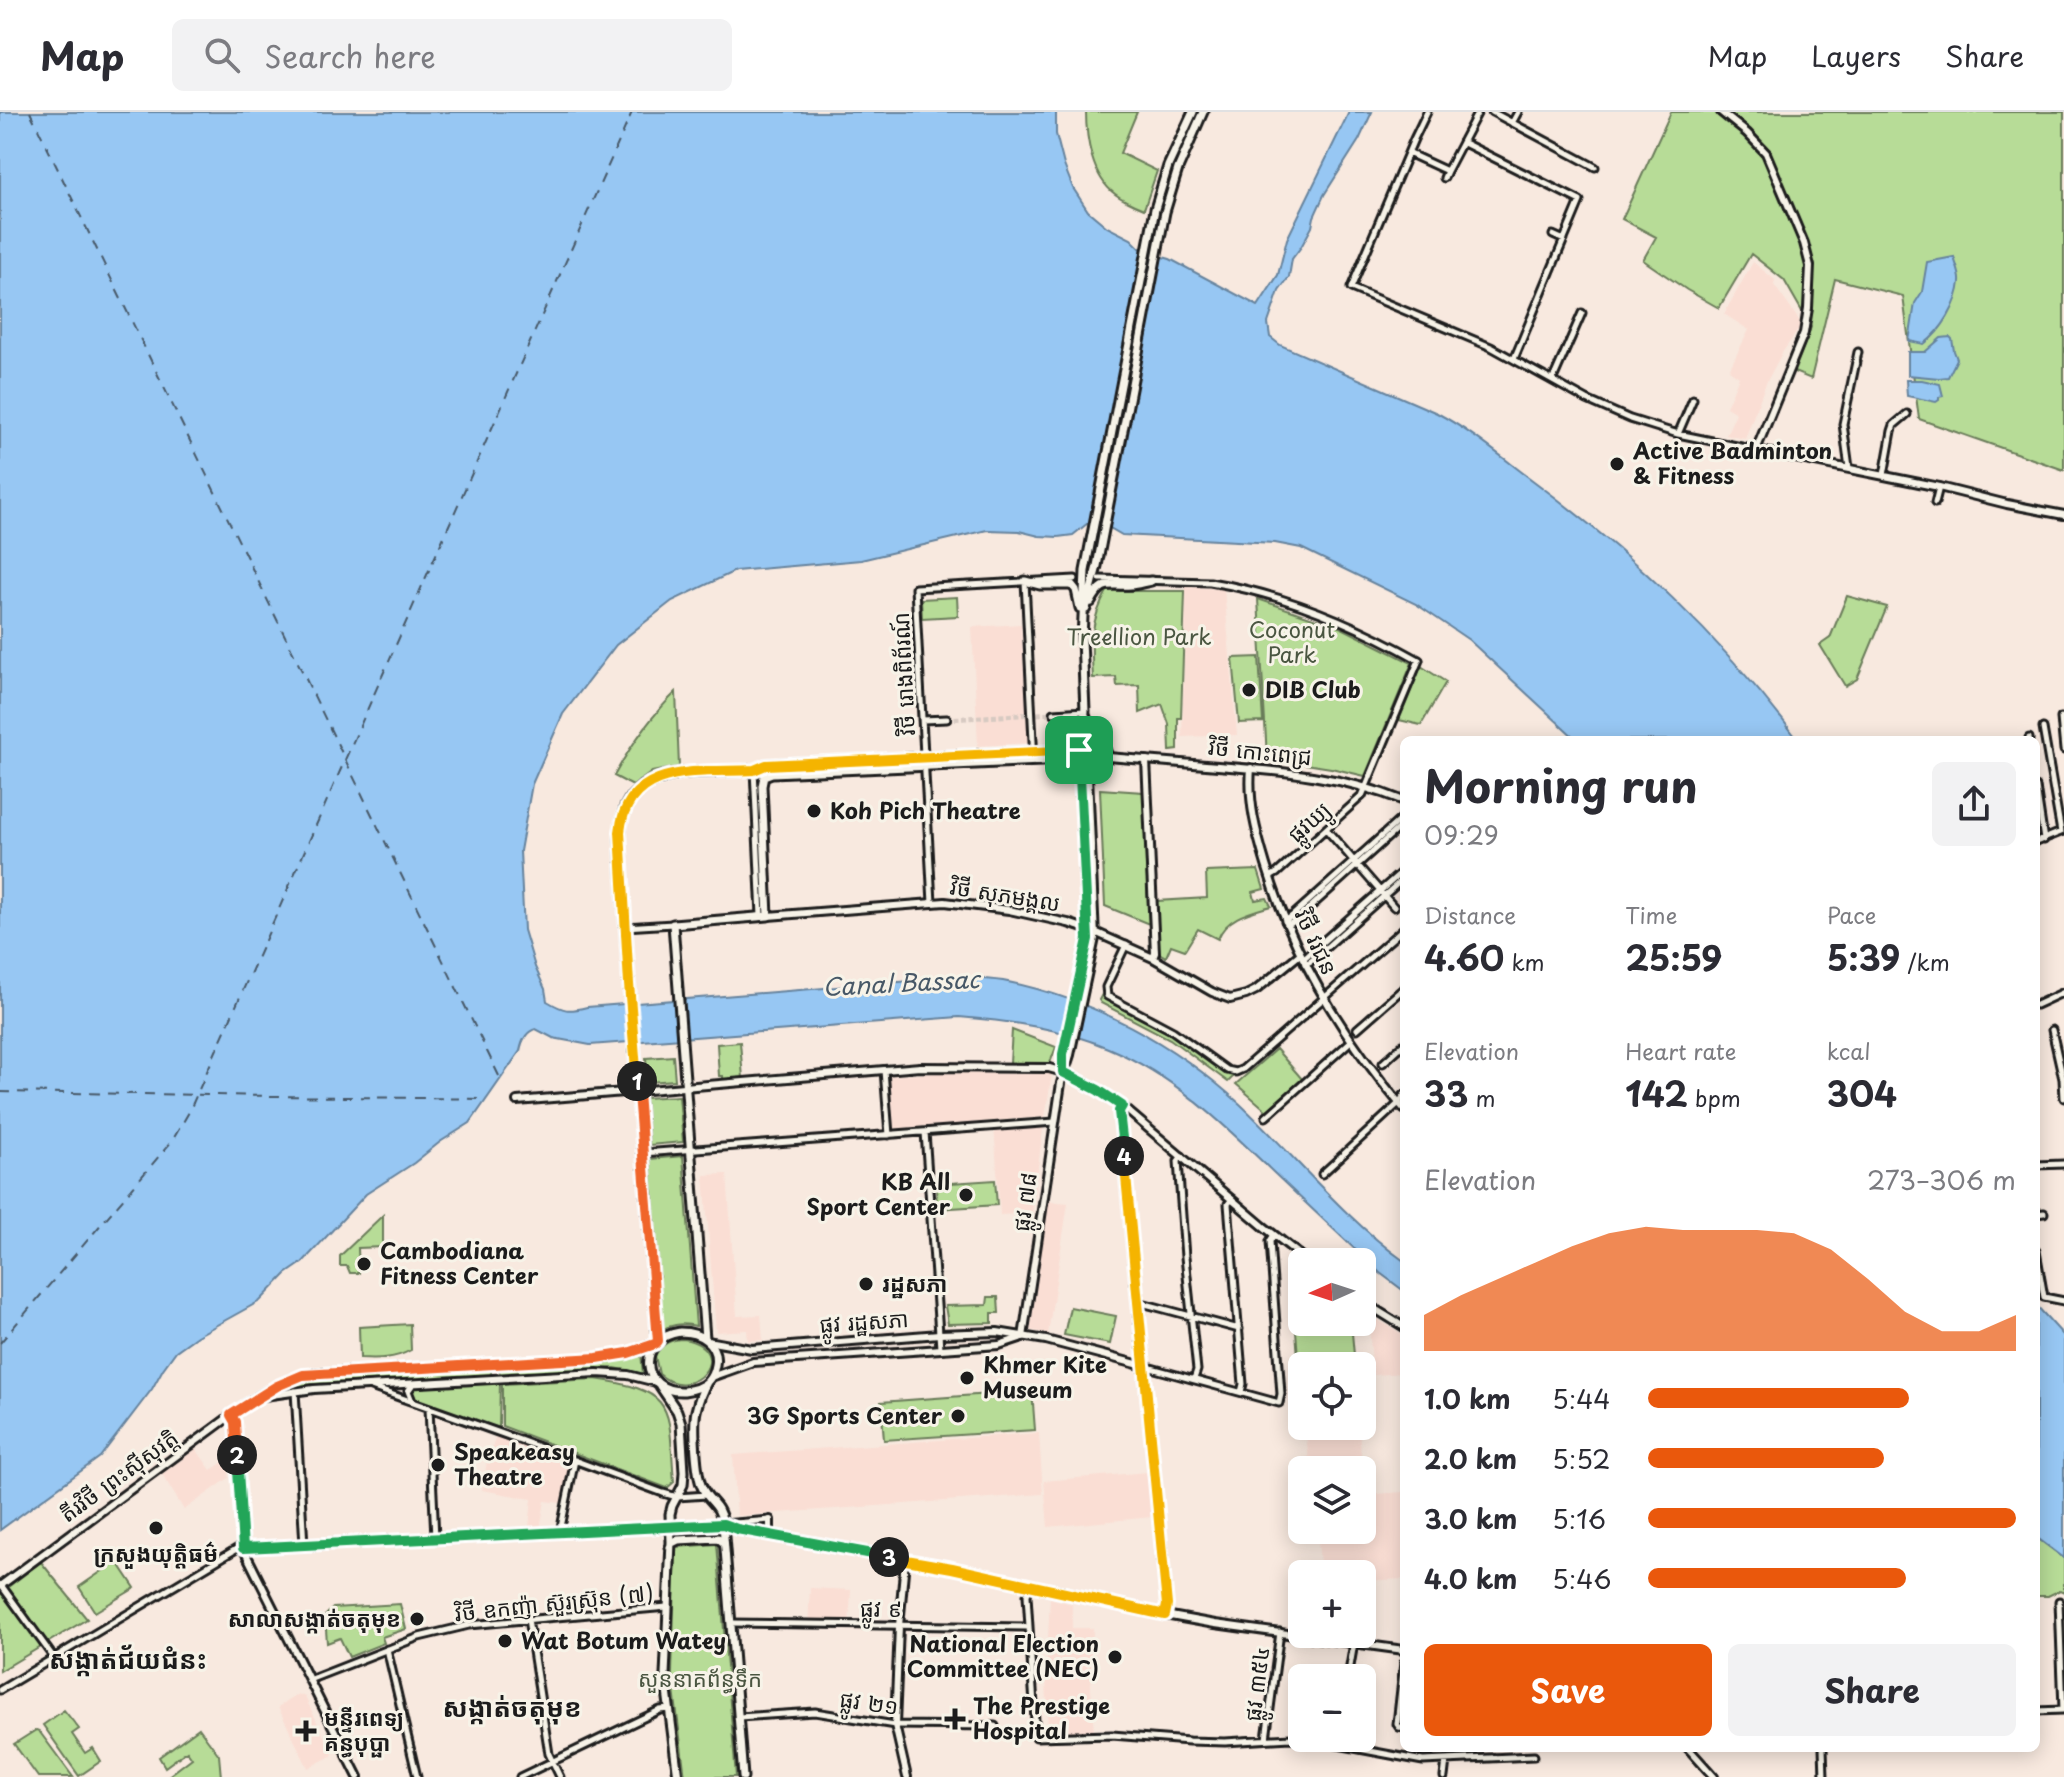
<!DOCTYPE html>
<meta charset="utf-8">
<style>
body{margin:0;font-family:"Playpen Sans","Noto Sans Khmer",sans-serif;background:#f2f2f3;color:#2b2b33;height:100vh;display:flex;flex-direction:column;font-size:30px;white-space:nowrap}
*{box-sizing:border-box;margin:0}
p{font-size:26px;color:#7c7c81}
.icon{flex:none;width:44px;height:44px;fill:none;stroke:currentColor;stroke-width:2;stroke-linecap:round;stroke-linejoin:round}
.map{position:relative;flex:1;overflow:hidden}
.drawer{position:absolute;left:1400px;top:624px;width:640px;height:1016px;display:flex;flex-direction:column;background:#fff;border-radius:12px;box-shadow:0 4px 20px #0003}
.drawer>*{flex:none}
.needle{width:52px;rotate:267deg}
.tools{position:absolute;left:1288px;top:1136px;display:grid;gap:16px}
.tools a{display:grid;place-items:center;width:88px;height:88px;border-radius:12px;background:#fff;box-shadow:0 4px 20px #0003;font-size:40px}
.pin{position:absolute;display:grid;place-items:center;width:68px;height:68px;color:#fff;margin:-34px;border-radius:16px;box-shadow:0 4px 12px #0006}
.km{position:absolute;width:40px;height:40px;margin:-20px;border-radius:50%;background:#222;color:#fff;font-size:22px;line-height:40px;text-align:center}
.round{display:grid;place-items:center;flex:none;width:84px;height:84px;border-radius:12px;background:#f2f2f3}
.headline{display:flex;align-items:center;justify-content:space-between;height:136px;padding:0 24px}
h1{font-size:44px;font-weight:700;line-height:60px}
.stats{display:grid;grid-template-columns:repeat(3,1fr);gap:12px;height:136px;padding:8px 24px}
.stats div{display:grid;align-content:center}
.stats b{font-size:34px;font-weight:700}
.stats small{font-size:22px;font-weight:400}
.stats p{font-size:22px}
.chart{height:224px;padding:16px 24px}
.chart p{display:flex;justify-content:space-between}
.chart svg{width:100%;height:144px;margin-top:8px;fill:#ea580c;opacity:.7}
.button{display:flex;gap:16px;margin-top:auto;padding:16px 24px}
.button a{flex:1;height:92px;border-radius:12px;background:#ea580c;color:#fff;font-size:32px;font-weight:700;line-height:92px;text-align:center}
.button a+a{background:#f2f2f3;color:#2b2b33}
ul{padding:0 24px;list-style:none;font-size:26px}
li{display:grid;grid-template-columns:128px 96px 1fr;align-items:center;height:60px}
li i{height:20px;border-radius:10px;background:#ea580c}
header{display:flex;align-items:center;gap:48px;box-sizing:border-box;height:112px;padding:0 40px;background:#fff;border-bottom:2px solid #e1e1e2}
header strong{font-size:38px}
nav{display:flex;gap:44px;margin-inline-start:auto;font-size:28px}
.search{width:560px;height:72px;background:#f2f2f3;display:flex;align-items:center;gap:20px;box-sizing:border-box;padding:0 28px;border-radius:12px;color:#7c7c81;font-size:30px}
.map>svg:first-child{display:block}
</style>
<header>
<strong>Map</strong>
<div class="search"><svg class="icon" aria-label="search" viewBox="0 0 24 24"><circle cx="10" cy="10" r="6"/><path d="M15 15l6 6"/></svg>Search here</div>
<nav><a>Map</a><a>Layers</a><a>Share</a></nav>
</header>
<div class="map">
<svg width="2064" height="1665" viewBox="0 0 2064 1665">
<rect width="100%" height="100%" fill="#f8e9df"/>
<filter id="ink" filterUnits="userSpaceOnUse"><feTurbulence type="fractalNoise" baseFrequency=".0125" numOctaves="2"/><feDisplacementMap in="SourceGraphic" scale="16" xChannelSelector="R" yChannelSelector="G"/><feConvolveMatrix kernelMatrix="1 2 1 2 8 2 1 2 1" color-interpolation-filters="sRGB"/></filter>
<g filter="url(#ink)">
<path fill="#faded4" d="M1753 150 1775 168 1774 173 1799 208 1800 215 1782 241 1766 271 1745 327 1726 323 1736 301 1726 295 1739 265 1729 258 1749 218 1724 202Z
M1186 475 1224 477 1237 623 1182 625Z
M1021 512 1028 631 978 634 972 515Z
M937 961 1052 962 1045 1005 893 1017 889 964Z
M1044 1009 1032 1101 1000 1103 994 1013Z
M727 1062 737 1204 761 1203 763 1228 748 1229 747 1218 716 1220 704 1063Z
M1048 1089 1068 1091 1048 1222 1030 1218Z
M1368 1202 1404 1223V1261L1373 1263Z
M1305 1314H1359L1362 1358H1310Z
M1039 1321 1043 1382 737 1404 733 1343Z
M496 1324 569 1351 562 1391 545 1389 540 1417 529 1415 532 1387 482 1378 487 1349Z
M196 1337 211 1358 228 1347 229 1366 184 1398 162 1362Z
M1148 1360 1152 1405 1048 1415 1044 1369Z
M1404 1380V1467L1362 1469V1462H1321L1317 1418H1362V1383Z
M810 1476 851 1478 849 1515 808 1514Z
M1050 1486 1072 1492V1516H1093L1091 1577 1094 1620 1048 1621 1046 1565Z
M298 1582 305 1585 333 1643 308 1656 278 1595Z"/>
<path fill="#b7dc97" stroke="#6a7c5a" stroke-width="2" d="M1086 0H1137L1120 41 1157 59 1144 97C1134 93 1124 89 1115 82 1092 65 1086 27 1086 0Z
M1671 0H2064V358L1919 307 1903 184 1835 167 1811 267 1794 260 1811 215 1784 168 1751 142 1719 196 1687 178 1643 148 1656 125 1622 107Z
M1107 479H1185L1181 606H1178V638L1170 639 1169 612 1162 592 1140 601 1139 573 1117 574 1116 565 1093 566C1091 531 1089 512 1107 479Z
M1847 484 1887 495 1857 567 1845 574 1820 533 1830 526Z
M957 485 958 504 922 506 921 487Z
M1258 487 1342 516 1412 551 1365 664 1331 656 1267 646Z
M1259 545 1263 610 1239 611 1233 546Z
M1421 554 1446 570 1421 613 1399 608Z
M676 580 679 655 652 660 633 674 614 664C631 633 650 605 676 580Z
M1100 677 1143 680 1149 812 1105 794Z
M1258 758 1264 777 1253 780 1255 788 1267 786 1271 794C1251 800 1226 805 1218 827L1198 817 1185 838 1171 833 1166 845 1159 841 1157 789 1207 786 1206 760Z
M1106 875V881L1149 905 1236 962 1228 970 1170 927 1101 891 1099 888Z
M1012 918 1056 935 1050 951H1010Z
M740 930 743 966 723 968V964H719L717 932Z
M1276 937 1302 967 1267 999 1236 972Z
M673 944 675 968 648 970 646 946Z
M679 984 683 1030 649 1033 645 986Z
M683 1044 696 1214C683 1211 675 1212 663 1217L650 1047Z
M995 1068 997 1093 937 1097 936 1072Z
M383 1103V1135L358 1136 359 1161H350L347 1154H340V1144Z
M1302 1166V1210H1351L1355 1254H1302V1297L1292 1167Z
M988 1185H998L999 1201H992V1211L948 1212 945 1194 987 1193Z
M1070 1195 1116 1204 1110 1232 1064 1223Z
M410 1212 411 1238C395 1247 379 1247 360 1246L359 1215Z
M684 1227C738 1238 693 1293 659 1262L655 1244C661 1232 671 1227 684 1227Z
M641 1241 643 1262 615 1256 500 1263 499 1256C544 1254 599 1257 641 1241Z
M491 1257V1263L313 1272 278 1278 295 1269 306 1267Z
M595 1267C678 1279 668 1296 674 1370L667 1376 502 1314V1272Z
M500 1270 499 1317 413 1287 411 1280 414 1274Z
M1032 1279 1035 1318 884 1328 881 1290Z
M2036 1425 2064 1446V1480L2060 1478 2048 1484H2036Z
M717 1432 736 1665H685L672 1562 676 1435Z
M117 1449 135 1476 95 1500 79 1475Z
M41 1450 87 1507 0 1559V1481Z
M400 1492 406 1517 382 1525 384 1531 349 1545 340 1526 327 1531 325 1504 333 1496Z
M64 1598 79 1617 72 1622 85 1641 93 1636 101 1649 79 1664 43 1613Z
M199 1616 219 1643 221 1665H167L192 1646 187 1639 165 1655 159 1645Z
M36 1618 39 1619 73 1665H38L14 1632Z"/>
<path fill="#97c7f3" stroke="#66839d" stroke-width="2" d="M0 0H1056V22L1064 53 1073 76 1088 99 1107 115 1131 127 1140 136 1148 141 1170 147 1258 194 1278 163 1287 127 1349 0H1372L1359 28 1324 83 1314 105 1312 115 1301 135 1292 147 1289 165 1279 179 1268 211 1270 225 1280 233 1437 301C1469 318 1498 342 1527 364 1631 441 1720 524 1798 628H1577L1469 528 1416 492 1301 436 1275 431 1122 423 1108 415 1088 411 1073 423 1058 425 1039 424 1019 419 987 418 861 448 735 459 672 489 616 533 563 602 532 672 520 739 524 818 535 855 545 877 547 889C564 899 568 900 587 895L961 865C975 866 990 867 1003 869 1091 886 1175 932 1240 992 1295 1044 1343 1105 1404 1149V1179L1380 1161C1344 1127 1309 1094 1273 1060 1224 1012 1173 963 1108 936 1061 916 1009 909 959 905L590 933 553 926 536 917C526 919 522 929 520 939L470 1011 440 1030 414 1051 366 1082 302 1151 286 1162 260 1189 197 1224 176 1239 163 1257 152 1277 100 1345 0 1418Z
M1954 145C1956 153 1961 163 1960 170 1958 192 1942 219 1924 232L1909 229 1915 191 1922 180 1927 150Z
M1950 225 1952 227 1954 239 1957 247 1948 265 1939 266 1908 263V240H1925L1941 226Z
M1906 268H1922L1940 272 1943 284 1939 285V288L1936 290 1907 284Z
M2036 1193 2064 1224V1446L2036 1425Z"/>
<path fill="#f8e9df" d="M1144 134 1160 141 1107 419 1089 415Z"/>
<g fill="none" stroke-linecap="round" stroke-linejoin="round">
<path stroke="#475867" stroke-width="2" stroke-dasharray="10 8" stroke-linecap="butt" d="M30 0 501 968
M0 980 486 987
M0 1231 172 1029 189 1000 632 0"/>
<path stroke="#d7cac2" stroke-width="5" stroke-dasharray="5 2.5" stroke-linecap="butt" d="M947 607 1054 601"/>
<g stroke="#1c1c1c" stroke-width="11">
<path id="minor" d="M1427 0 1414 27 1351 176 1491 235 1587 288 1630 307 1678 322 1756 338
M1492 0 1595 55
M1512 11 1518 0
M1462 30 1580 89 1514 247
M1408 41 1447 59 1444 66
M1447 59 1478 0
M1553 123 1564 128
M1553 267 1582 201
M1678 322 1693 287
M1849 356 1843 312 1858 240
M1884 363 1892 319 1894 313 1907 302
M1935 391 1939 375
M1100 467 1210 470C1284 482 1355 512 1419 548L1362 684 1277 761 1270 765
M1025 469 1034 649
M1054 601 1085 599
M2061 606 2064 638
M922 608 947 607
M2043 616 2061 720
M2029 626V628
M754 658 761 804
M2036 675 2044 728
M1326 717 1394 795
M2036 730 2061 720
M932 791 915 476 1075 467
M1285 809 1292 804 1404 704
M1288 813 1295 809 1404 711
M625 815 673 812
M1126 833 1106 875 1107 884 1173 919 1227 958 1236 960 1243 957 1404 816
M1303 847 1404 758
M1305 852 1311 849 1404 766
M2036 893 2064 880
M1357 917 1404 876
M2052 918 2063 967 2064 986
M1383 951 1404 932
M884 958 889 1023
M1266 1005 1351 929
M925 1020 940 1236
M643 1041 1055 1010
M1182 1044 1178 1049 1185 1145 1197 1258 1194 1267
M2036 1053 2064 1052
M1322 1062 1399 991 1404 983
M1232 1087 1228 1092 1243 1272 1241 1280
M2036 1102 2044 1101
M2036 1139 2044 1185 2064 1189
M1138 1190 1239 1217
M1144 1254 1279 1291 1281 1282 1270 1129 1274 1123
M368 1274 520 1328 663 1381 677 1385 707 1383
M295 1279 304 1433
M412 1289 408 1279 413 1272
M429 1296 435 1426
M724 1412 770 1408
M560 1420 575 1348
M1 1473 54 1546
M1030 1473 1027 1483 1036 1625 1112 1623 1189 1629 1225 1630 1291 1626 1338 1633 1339 1626
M2059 1489 2063 1598
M528 1507 549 1642 560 1665
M731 1511 1029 1515
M387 1537 417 1665
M1404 1550 1397 1612 1399 1615 1404 1616
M1348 1566 1354 1531
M309 1568 419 1525 469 1513 667 1495
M0 1578 238 1436H243
M2036 1599 2063 1598
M739 1605 815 1600 895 1613 995 1614
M1266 1627 1280 1520
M1338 1633 1423 1649 1534 1644
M1823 1636 1824 1665
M520 1665 660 1598 669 1597
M1444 1665 1446 1648"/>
</g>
<g stroke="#1c1c1c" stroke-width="12">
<path id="tertiary" d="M1721 0 1747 21 1766 41 1804 131 1810 154 1808 196 1804 221 1756 338 1939 375 2007 392 2064 403
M1146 648 1155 841 1153 846
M1251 656C1248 690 1256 720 1266 753 1293 844 1342 924 1404 997
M768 804 945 790 1009 798 1068 811 1095 820 1153 846 1212 880 1230 887 1246 883 1256 878 1300 842
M517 989 920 955 1049 956 1063 960
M1122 994 1263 1114 1309 1150
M1362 1189 1404 1215
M231 1303 235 1310 243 1436 358 1665
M770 1422V1408
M243 1436 723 1412 737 1417 952 1456 1165 1503
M905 1448 899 1514 895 1613 907 1665"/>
</g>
<g stroke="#1c1c1c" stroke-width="12">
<path id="secondary" d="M1092 640 1108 645C1145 648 1182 651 1218 654 1282 659 1344 664 1404 689
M1063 956V942L1088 827 1079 651
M1063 960 1098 978 1122 994 1119 999 1167 1493 1165 1503 1215 1512 1404 1538
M1023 1225 1061 971 1070 943 1095 826 1088 663 1090 652
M707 1229 752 1237 939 1222 997 1220 1046 1228 1144 1254
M711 1265 753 1250 999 1233 1020 1226
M264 1284 314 1277 597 1261 628 1263 656 1270
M0 1474 237 1299C259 1283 287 1265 314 1262L597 1246 628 1241 655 1232
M1688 1636 1714 1665"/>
</g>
<g stroke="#1c1c1c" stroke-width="13">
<path id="primary" d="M1025 469 1040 473H1072L1076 478 1080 496
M1091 490C1104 466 1108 475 1131 473 1137 473 1144 470 1151 469
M1086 497 1097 454 1165 100 1178 57 1203 0
M1086 605 1091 639
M1089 622 1103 630 1108 645
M1080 638 1083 626 1085 599 1082 527 1085 459 1155 97 1168 54 1193 0
M680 1220C699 1220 719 1231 715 1253 714 1259 711 1266 707 1270 701 1276 692 1278 684 1279 639 1281 636 1226 680 1220Z
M705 1226 673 812 768 804 762 674 764 664 772 661 1066 648 1077 649 1086 653 1093 648 1092 640 1086 637 1080 638 1076 643 1077 649
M658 1229 629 872 620 727 621 712 625 695 630 686 642 674 655 668 684 661 754 658 766 653 1079 638
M707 1270C702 1279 698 1290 696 1299 693 1312 696 1363 702 1375 708 1390 720 1391 723 1412L743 1665
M660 1274 677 1299 681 1311 684 1360 683 1373 672 1394 670 1402 671 1430 665 1563 678 1665
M670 1435 672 1431 678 1428 718 1426 724 1431"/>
</g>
<use href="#minor" stroke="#f7f3e8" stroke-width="5"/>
<use href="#tertiary" stroke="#f7f3e8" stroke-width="6"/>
<use href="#secondary" stroke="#f7f3e8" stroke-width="6"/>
<use href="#primary" stroke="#f7f3e8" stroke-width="7"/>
</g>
</g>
<g fill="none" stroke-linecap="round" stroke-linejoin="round" filter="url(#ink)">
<g stroke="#fff" stroke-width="16">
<path id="split-1" d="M637 969 629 872 620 720C627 649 702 661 754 658L766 653 1079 638"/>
</g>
<g stroke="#fff" stroke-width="16">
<path id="split-2" d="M237 1343 235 1310 231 1303 277 1274 303 1263 597 1246 628 1241 655 1232 658 1229 637 969"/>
</g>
<g stroke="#fff" stroke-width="16">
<path id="split-3" d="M237 1343 243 1436 723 1412 737 1417 889 1445"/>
</g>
<g stroke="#fff" stroke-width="16">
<path id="split-4" d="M889 1445 952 1456 1165 1503 1167 1493 1124 1044"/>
</g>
<g stroke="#fff" stroke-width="16">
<path id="split-5" d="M1079 638 1076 645 1080 664 1088 827 1063 942V960L1098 978 1122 994 1119 999 1124 1044"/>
</g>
<use href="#split-1" stroke="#f5b400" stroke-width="10"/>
<use href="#split-2" stroke="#f0652b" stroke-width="10"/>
<use href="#split-3" stroke="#22a559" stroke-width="10"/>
<use href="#split-4" stroke="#f5b400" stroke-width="10"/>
<use href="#split-5" stroke="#22a559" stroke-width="10"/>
</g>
<g fill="#1c1c1c" stroke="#f7f3e8" stroke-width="3">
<circle cx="1617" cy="352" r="8"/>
<circle cx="1249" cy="578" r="8"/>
<circle cx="814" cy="699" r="8"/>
<circle cx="966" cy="1083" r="8"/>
<circle cx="364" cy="1152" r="8"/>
<circle cx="866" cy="1172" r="8"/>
<circle cx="967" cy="1266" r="8"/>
<circle cx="958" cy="1304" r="8"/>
<circle cx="438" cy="1353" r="8"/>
<circle cx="156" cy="1416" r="8"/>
<circle cx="417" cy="1507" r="8"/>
<circle cx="505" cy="1529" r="8"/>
<circle cx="1115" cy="1545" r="8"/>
<path d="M951 1595h8v8h8v8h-8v8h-8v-8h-8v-8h8z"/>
<path d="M302 1607h8v8h8v8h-8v8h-8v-8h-8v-8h8z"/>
</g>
<g text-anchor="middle" stroke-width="6" stroke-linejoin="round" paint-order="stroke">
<g font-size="22" font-weight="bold" fill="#1c1c1c" stroke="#f7f3e8" text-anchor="start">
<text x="1633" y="347">Active Badminton<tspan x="1633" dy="25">&amp; Fitness</tspan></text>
<text x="1265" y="586">DIB Club</text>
<text x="830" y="707">Koh Pich Theatre</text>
<text x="950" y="1078" text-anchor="end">KB All<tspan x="950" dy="25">Sport Center</tspan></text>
<text x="380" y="1147">Cambodiana<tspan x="380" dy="25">Fitness Center</tspan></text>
<text x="882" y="1180">រដ្ឋសភា</text>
<text x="983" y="1261">Khmer Kite<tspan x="983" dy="25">Museum</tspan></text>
<text x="942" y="1312" text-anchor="end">3G Sports Center</text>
<text x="454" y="1348">Speakeasy<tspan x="454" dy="25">Theatre</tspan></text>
<text x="156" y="1450" text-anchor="middle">ក្រសួងយុត្ដិធម៌</text>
<text x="401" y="1515" text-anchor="end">សាលាសង្កាត់ចតុមុខ</text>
<text x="521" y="1537">Wat Botum Watey</text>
<text x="1099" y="1540" text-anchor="end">National Election<tspan x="1099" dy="25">Committee (NEC)</tspan></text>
<text x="973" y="1602">The Prestige<tspan x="973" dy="25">Hospital</tspan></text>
<text x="324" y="1614">មន្ទីរពេទ្យ<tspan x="324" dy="25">គន្ធបុប្ផា</tspan></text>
</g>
<g font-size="22" fill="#4a5641" stroke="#f7f3e8">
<text x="1292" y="526">Coconut<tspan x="1292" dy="25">Park</tspan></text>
<text x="1139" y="533">Treellion Park</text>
<text x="700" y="1575">សួននាគព័ន្ធទឹក</text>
</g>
<g font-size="22" fill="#1c1c1c" stroke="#f7f3e8">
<text transform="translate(904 562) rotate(-93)" y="8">វិថី រោងពិព័រណ៍</text>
<text transform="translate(1260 640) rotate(6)" y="8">វិថី កោះពេជ្រ</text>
<text transform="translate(1309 710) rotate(-42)" y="8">ផ្លូវឃ្យូ</text>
<text transform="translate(1005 783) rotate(9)" y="8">វិថី សុភមង្គល</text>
<text transform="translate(1316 830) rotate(65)" y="8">វិថី វរជន</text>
<text transform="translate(1025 1090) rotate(-82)" y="8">ផ្លូវ ៧៨</text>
<text transform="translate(864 1210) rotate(-4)" y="8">ផ្លូវ រដ្ឋសភា</text>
<text transform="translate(119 1364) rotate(-36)" y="8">តីរវិថី ព្រះស៊ីសុវត្តិ</text>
<text transform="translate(554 1491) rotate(-6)" y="8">វិថី ឧកញ៉ា ស៊ួរស៊្រុន (៧)</text>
<text transform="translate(881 1497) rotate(1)" y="8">ផ្លូវ ៩</text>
<text transform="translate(1257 1572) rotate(-83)" y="8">ផ្លូវ ៣៥៤</text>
<text transform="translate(869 1591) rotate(8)" y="8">ផ្លូវ ២១</text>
</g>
<g font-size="24" font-style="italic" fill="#475867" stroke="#f7f3e8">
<text transform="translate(901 872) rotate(-3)" y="8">Canal Bassac</text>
</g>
<g font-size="26" font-weight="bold" fill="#1c1c1c" stroke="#f7f3e8">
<text x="128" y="1557">សង្កាត់ជ័យជំនះ</text>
<text x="512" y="1605">សង្កាត់ចតុមុខ</text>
</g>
</g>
</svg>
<div class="tools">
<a><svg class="needle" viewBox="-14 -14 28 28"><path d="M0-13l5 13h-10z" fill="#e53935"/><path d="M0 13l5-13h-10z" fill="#7c7c81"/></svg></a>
<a><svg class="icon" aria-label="locate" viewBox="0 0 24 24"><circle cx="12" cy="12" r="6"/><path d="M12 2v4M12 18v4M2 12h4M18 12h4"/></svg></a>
<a><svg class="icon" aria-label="layers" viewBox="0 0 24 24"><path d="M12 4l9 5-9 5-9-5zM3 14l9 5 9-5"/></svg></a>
<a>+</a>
<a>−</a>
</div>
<div class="pin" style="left:1079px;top:638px;background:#1e9e55"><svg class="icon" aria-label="arrive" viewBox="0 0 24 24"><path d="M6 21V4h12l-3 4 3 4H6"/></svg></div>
<b class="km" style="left:637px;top:969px">1</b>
<b class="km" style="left:237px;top:1343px">2</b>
<b class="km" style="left:889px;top:1445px">3</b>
<b class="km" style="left:1124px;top:1044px">4</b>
<section class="drawer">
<div class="headline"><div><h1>Morning run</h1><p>09:29</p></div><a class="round"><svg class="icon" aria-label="share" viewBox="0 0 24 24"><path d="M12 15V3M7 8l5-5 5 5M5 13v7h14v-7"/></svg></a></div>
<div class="stats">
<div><p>Distance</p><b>4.60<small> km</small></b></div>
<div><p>Time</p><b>25:59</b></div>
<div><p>Pace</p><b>5:39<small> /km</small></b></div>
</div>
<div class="stats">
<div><p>Elevation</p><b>33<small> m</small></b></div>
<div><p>Heart rate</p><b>142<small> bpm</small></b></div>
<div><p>kcal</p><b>304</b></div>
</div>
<div class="chart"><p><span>Elevation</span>273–306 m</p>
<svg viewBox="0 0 160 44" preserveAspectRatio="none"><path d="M0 44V33L10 27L20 22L30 17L40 12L50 8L60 6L70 7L80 7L90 7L100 8L110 13L120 22L130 32L140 38L150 38L160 33V44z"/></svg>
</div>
<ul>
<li><b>1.0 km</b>5:44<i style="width:71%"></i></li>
<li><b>2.0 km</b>5:52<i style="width:64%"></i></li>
<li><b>3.0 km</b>5:16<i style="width:100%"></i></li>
<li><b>4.0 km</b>5:46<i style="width:70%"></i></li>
</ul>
<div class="button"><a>Save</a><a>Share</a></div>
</section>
</div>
